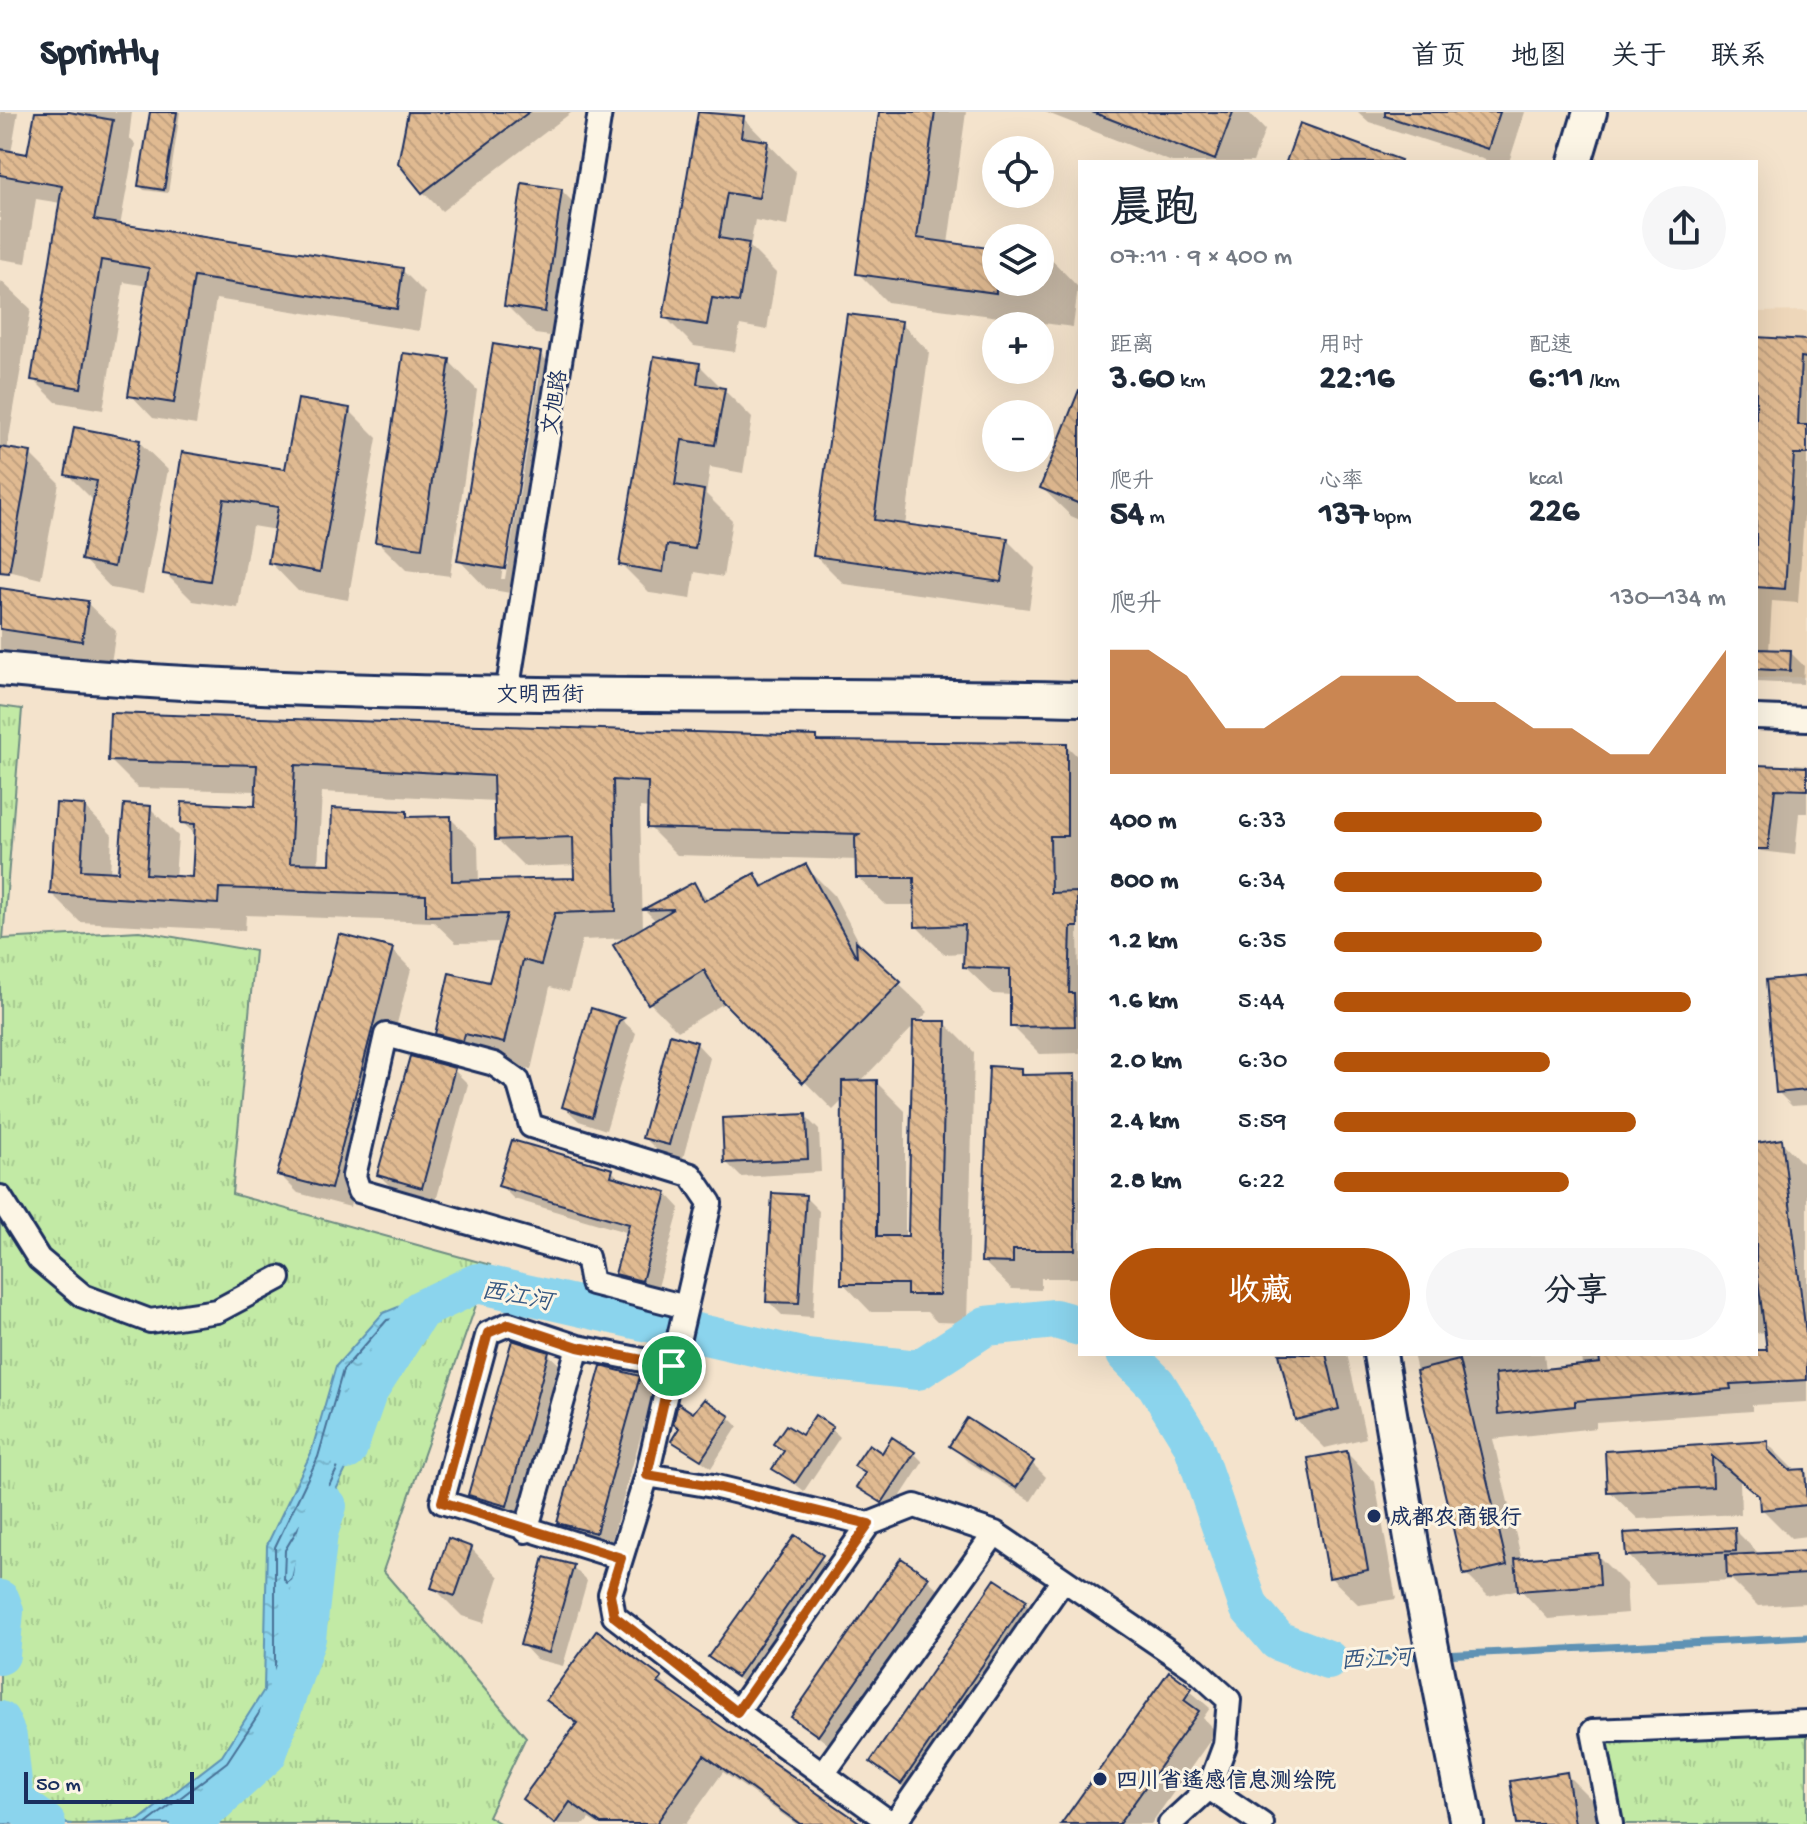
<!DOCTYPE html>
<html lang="zh">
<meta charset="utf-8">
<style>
body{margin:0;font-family:"Gochi Hand","LXGW WenKai TC",sans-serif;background:#f6f6f7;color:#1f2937;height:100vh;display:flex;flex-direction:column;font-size:30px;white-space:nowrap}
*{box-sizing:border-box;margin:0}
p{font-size:26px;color:#747a83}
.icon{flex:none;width:44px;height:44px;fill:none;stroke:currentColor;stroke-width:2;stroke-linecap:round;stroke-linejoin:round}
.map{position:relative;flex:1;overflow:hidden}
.details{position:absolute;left:1078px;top:48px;width:680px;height:1196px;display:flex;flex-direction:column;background:#fff;border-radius:0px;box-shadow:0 8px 32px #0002}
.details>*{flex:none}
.controls{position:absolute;left:982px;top:24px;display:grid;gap:16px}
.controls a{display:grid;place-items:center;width:72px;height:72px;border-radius:50%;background:#fff;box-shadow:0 8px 32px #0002;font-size:40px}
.scale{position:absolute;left:24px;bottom:20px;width:170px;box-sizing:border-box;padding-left:8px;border:4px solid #1b2f5e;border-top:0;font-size:22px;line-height:28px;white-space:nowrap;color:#1b2f5e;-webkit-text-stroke:6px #fcf5e5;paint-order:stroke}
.pin{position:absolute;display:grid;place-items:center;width:68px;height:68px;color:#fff;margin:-34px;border:4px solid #fff;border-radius:50%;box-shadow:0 2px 8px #0007}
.round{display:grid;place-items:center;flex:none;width:84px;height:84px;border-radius:42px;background:#f6f6f7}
.summary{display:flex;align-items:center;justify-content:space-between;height:136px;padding:0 32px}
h1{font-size:44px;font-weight:700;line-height:60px}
.stats{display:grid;grid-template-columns:repeat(3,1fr);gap:12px;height:136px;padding:8px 32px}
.stats div{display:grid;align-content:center}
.stats b{font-size:34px;font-weight:700}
.stats small{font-size:22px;font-weight:400}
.stats p{font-size:22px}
.chart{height:224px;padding:16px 32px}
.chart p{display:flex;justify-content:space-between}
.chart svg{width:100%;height:144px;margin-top:8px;fill:#b45309;opacity:.7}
.action{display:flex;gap:16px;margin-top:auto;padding:16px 32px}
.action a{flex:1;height:92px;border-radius:48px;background:#b45309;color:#fff;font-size:32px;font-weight:700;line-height:92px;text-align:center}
.action a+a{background:#f6f6f7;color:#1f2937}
ul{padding:0 32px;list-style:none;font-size:26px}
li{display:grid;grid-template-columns:128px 96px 1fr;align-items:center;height:60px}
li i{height:20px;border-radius:10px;background:#b45309}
header{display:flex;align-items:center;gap:48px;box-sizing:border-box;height:112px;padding:0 40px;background:#fff;border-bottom:2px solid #e0e1e3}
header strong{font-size:38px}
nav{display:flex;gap:44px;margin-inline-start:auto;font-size:28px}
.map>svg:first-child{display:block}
</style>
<header>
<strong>Sprintly</strong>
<nav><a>首页</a><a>地图</a><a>关于</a><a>联系</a></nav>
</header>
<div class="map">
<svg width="1807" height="1712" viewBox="0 0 1807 1712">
<defs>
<pattern id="park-tufts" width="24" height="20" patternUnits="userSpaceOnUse" patternTransform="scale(2)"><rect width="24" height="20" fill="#c2eaa5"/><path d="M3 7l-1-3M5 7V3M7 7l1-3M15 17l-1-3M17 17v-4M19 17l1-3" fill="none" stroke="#a6c990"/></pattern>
<pattern id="water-ripples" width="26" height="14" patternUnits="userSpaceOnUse" patternTransform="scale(2)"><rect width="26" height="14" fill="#8bd4ed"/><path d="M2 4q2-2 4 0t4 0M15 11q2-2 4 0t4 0" fill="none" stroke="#77b6ce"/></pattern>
<pattern id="building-back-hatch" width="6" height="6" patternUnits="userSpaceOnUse" patternTransform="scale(2)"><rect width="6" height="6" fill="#e0ba91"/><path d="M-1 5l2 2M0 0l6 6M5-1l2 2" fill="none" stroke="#c0a07f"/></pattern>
</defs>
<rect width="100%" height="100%" fill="#f4e3cc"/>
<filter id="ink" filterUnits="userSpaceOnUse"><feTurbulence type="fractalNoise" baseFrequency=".0125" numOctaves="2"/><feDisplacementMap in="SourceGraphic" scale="16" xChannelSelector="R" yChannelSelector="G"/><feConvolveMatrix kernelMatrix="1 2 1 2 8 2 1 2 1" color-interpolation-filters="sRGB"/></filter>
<g filter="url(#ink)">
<path fill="#eed7ba" d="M1807 199V565L1756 566V200Z"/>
<path fill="url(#park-tufts)" stroke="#6e8c82" stroke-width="2" d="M0 594 22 597 3 827 139 819 255 839 232 1082 490 1153 383 1459 526 1625 488 1704 501 1712H0Z
M1807 1610V1712H1611L1593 1619Z"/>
<path fill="url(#water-ripples)" stroke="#5e92b4" stroke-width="2" d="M428 1183 366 1264 365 1317 325 1401 270 1653 204 1712H86L139 1708 222 1644 264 1578 267 1433 311 1341 336 1254 383 1201Z
M0 1593 16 1641 29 1706 72 1712H0Z"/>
<path fill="#0003" fill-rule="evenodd" d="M0 0H18L11 41 29 44 36 0H132L129 26 135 32 120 114 402 158 425 181 419 219 216 187 196 313 153 306 131 283 148 174 124 170 103 298 56 290 33 267 61 91 36 87 26 151 0 147Z
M152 0H180L168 81 144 78 140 74Z
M410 0H572L442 99 423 80Z
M700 0 743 6 796 60 787 114 755 108 750 135 776 161 767 218 740 213 735 240 694 234 665 205Z
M881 0H966L948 132 996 139V170H1040V145L1050 146 1078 175 1073 215 887 190 858 161Z
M1045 0H1248L1265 18 1253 50H1172Z
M1358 0H1525L1509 50H1492L1369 10Z
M561 78 590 107 573 227 535 222 506 193Z
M0 168 31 197 7 338 30 342 59 371 41 467 0 457Z
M901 211 929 240 905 414 1007 428 1035 456 1029 497 844 472 815 443Z
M1756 227 1807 230V362L1798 491 1772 489 1769 539 1790 540 1804 554 1803 572 1756 570Z
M540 242 569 270 533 485 487 477 459 448ZM535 262H540L505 467H501Z
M449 249 477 278 450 464 406 458 377 429Z
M699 253 752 306 743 361 710 355 706 382 732 408 723 465 695 460 691 487 650 481 621 452Z
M1080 281V408L1071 404 1042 376Z
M349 298 377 326 348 488 298 479 270 450 276 418 252 414 238 496 193 489 165 461 184 342 286 359Z
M139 330 168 358 143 482 111 476 83 447 95 390 67 362Z
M0 478 87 491 116 519 110 557 0 540Z
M817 626 822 631 1066 633 1080 647V751H1077L1080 941 1040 942 1012 914V883L993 882 965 855V841L944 842 916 814V793H886L858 766V748L677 743 649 715 650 696 640 695 643 818 657 810 646 799 693 772 709 788 754 764 766 775 805 754 834 783 864 839 928 900 917 911H945L974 940 967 1211 937 1210 927 1200H871L843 1171 844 987 833 998 726 890 678 919 649 890 628 826 582 828 569 880 550 875 531 958 492 949H465L437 921 490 873 502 830 456 831 434 810 246 803 245 819 80 810 52 782 85 695 112 723 110 762H119L150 696 178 724 175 766 194 767 197 724 183 711 257 696 258 679 138 676 110 648ZM322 680 496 689 497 727 525 755 576 753V768L479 771 478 734 450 706 412 707 406 701 332 755 318 754ZM915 913 910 1126H905V999L876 970H860Z
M1795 652 1807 653V701H1799L1795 743 1761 739 1756 735V655L1795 657Z
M392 838 411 857 350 1095 298 1081 279 1062Z
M1807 866V993L1792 994 1778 980Z
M592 899 622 908 636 921 606 1018 579 1009 564 995Z
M696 931 710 946 683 1046 658 1039 644 1025Z
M1020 957 1027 965 1074 964 1080 970V1166H1041V1178L1012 1177 983 1149Z
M454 958 468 972 436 1089 393 1077 379 1063Z
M805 1004 819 1018 821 1060 741 1065 726 1050Z
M1781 1029 1803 1052 1807 1073V1290L1752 1293V1299L1596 1310V1316L1493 1327 1522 1449 1597 1443 1626 1472 1628 1501 1548 1507 1520 1477 1488 1484 1466 1462 1413 1242H1544L1546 1259 1582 1255 1581 1242 1769 1240 1766 1220 1756 1221V1161H1759L1756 1033Z
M612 1059 622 1069 666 1081 680 1096 656 1182 632 1176 617 1162 629 1121 514 1087 500 1073Z
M805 1085 819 1099 813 1205 782 1203 768 1189Z
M548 1242 563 1256 521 1407 485 1397 471 1383Z
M1281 1242H1347L1366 1326 1325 1336 1296 1307Z
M639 1266 653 1280 610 1434 574 1424 560 1410Z
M694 1304 729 1305 738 1314 711 1356 674 1328Z
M831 1316 840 1325 804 1379 775 1356 785 1341 776 1331Z
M1767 1331 1796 1360 1807 1361V1424L1791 1426 1762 1397 1761 1387 1740 1369 1741 1402 1638 1407 1609 1379 1607 1340Z
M952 1334 1032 1351 1046 1365 1031 1389 966 1348Z
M914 1341 923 1350 891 1399 859 1375 866 1363 857 1354 883 1344Z
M1347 1341 1375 1370 1396 1487 1359 1493 1330 1465Z
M1734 1417 1760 1443 1807 1440V1491L1758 1494 1732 1468 1656 1472 1628 1443Z
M795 1426 836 1459 752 1578 711 1544Z
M471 1436 499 1465 484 1511 462 1504 433 1475Z
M573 1455 587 1469 563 1554 536 1547 522 1532Z
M927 1467 942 1481 833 1636 793 1605Z
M1025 1490 1044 1509 921 1689 873 1650Z
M1170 1562 1210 1596 1203 1606 1216 1620 1151 1712H1063Z
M660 1567 678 1585 858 1712H796L723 1660 686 1712H597L589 1707 585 1712H552L542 1705 524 1687 578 1614 549 1588Z
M1566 1662 1594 1690 1598 1712H1519Z"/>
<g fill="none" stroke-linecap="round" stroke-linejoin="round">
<path stroke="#487197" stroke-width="2" d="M393 1207 395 1212 358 1262 357 1315 317 1399 281 1567 275 1570V1435L318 1345 343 1258 387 1208Z
M300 1413 303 1418 292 1467 287 1471 284 1467 285 1438Z
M0 1618 25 1712
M146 1712 227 1650 269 1586 274 1585 263 1649 202 1703 200 1712"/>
<path stroke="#5e92b4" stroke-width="7" d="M1442 1543 1807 1525
M1328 1548 1425 1544"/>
<path stroke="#8bd4ed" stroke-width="40" d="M1126 1242 1156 1272 1193 1332 1249 1495 1278 1529 1328 1548
M347 1338 367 1281 420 1198 477 1171 806 1246 918 1258 986 1214 1055 1207 1080 1214
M0 1488 4 1499 0 1543
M0 1609 7 1625 14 1688 46 1712
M191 1712 267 1642 306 1526 318 1421 327 1394"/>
</g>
<path fill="url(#building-back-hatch)" stroke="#1b2f5e" stroke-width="2" fill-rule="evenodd" d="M35 0H69L113 8 94 108 403 156 397 197 194 165 174 291 128 284 149 156 101 148 81 276 31 268 62 74 0 63V37L27 42Z
M150 0H177L164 78 138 74Z
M408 0H529L422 81 398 51Z
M698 0 744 4 741 25 768 29 759 86 727 81 719 126 749 131 739 190 712 186 707 213 663 206Z
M879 0H935L917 126 996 137V181L856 162Z
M1092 0H1233L1215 48Z
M1385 0H1500L1488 37 1385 4Z
M1300 11 1401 48 1400 50H1286Z
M522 71 562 77 545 200 504 194Z
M847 202 902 209 874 408 1008 426 1001 470 813 444Z
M1756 225 1807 228V246L1801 245 1798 313H1807V342H1794L1785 477 1756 475Z
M493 232 541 240 505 457 457 449Z
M403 241 450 247 422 436 375 430Z
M654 244 700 251 697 272 725 276 715 333 682 328 675 373 704 378 695 437 667 433 663 460 619 453Z
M1079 278H1080V392L1040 376Z
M298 287 350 296 320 460 268 451 278 395 224 387 210 469 163 462 182 340 285 357Z
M74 315 140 328 114 455 81 448 97 369 65 363Z
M0 335 31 340 9 461 0 460Z
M0 476 88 489 82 529 0 517Z
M1756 537 1791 538 1790 559 1756 557Z
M110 601 817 624V629L1067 631V724H1050L1051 781 1077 780 1078 815H1071L1069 881H1074L1075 914 1010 915V857L963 855 965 813 915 815 914 766H856L855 725 861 722 647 716 648 670 613 668 616 799 555 801 541 853 523 848 504 931 465 922 463 929 435 922 449 861 489 870 507 802 426 804V783L219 776 218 792 50 782 56 691 85 693 81 758 118 760 124 692 151 694 146 762 192 765 195 712 181 711 182 690 255 694 257 653 108 649ZM295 653 493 664 495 728 573 725 574 766 452 769 451 704 407 705V699L332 696 330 752 290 751Z
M1756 653 1807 655V678L1775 677 1768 737H1756Z
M806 752 857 846 856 829 901 870 803 971 720 887 704 858 648 892 613 833 674 797 642 798 694 770 704 789 755 761 762 775Z
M339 822 393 836 331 1077 277 1063Z
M1807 864V978L1776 981 1766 868Z
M591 896 624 906 619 909 592 1005 562 995Z
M913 909H946L939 1183H907V1172H841L842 969 877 968V1124H908Z
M670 922 697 930 669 1033 642 1026Z
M410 944 455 956 422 1076 377 1063Z
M989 954 1021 956V963L1075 962V1138H1013V1151L981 1150Z
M806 1002 808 1047 724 1051 722 1006Z
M1782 1027 1807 1230V1268L1730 1272 1731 1277 1575 1289V1294L1498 1302 1495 1262 1600 1251 1599 1244 1756 1242V1238H1767L1756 1152V1031Z
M512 1028 613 1057 611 1064 667 1080 642 1169 615 1162 629 1112 498 1074Z
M772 1081 806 1083 799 1191 766 1190Z
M512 1228 549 1240 507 1394 468 1383Z
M1279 1242H1326L1339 1297 1295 1308Z
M1459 1248 1507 1453 1464 1463 1416 1259Z
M601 1254 640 1264 596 1421 557 1411Z
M704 1287 730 1304 701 1348 671 1329 679 1316 673 1312 678 1291 693 1301Z
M815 1303 833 1315 795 1371 772 1357 784 1339 773 1332 786 1313 802 1323Z
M967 1306 1034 1349 1016 1376 949 1334Z
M892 1325 915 1340 882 1391 856 1375 865 1361 854 1354 869 1332 882 1341Z
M1768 1329V1338L1789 1358 1805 1357 1807 1393 1760 1398 1759 1384 1712 1344 1713 1375 1607 1380 1605 1339Z
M1347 1339 1368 1458 1329 1466 1308 1346Z
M1735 1415 1736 1439 1626 1444 1624 1421Z
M795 1423 823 1443 737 1565 708 1545Z
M448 1426 472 1435 455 1484 431 1476Z
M1807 1439V1462L1727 1466 1726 1443Z
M1598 1441 1600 1473 1518 1479 1515 1447Z
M544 1445 574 1453 549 1541 520 1533Z
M901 1446 929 1465 818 1624 791 1605Z
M995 1467 1027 1488 901 1672 870 1650Z
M597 1518 662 1566 658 1571 862 1712H800L704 1643 656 1712H601L570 1690 555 1712 522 1687 577 1611 546 1588Z
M1169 1559 1192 1576 1184 1588 1199 1599 1119 1712H1061Z
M1567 1660 1575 1712H1517L1510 1669Z"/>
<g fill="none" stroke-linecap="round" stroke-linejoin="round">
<g stroke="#1b2f5e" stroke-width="28">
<path id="street" d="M507 581 600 0
M1756 605 1807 607
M0 1085 39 1147 83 1184 150 1209 217 1199 279 1166
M686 1195 592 1171 587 1145 359 1079 354 1064 386 923 494 952 518 969 531 1014 691 1063 710 1091 647 1363 610 1482 614 1504 747 1607 892 1712
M647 1363 713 1374 869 1412 915 1394 995 1421 1195 1557 1229 1588 1225 1633 1209 1676 1170 1712
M526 1419 578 1235
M621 1446 442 1390 488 1221 509 1212 578 1235 672 1254
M737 1600 869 1412
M823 1662 995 1421
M1209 1676 1262 1712
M894 1712 1063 1468
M1611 1712 1593 1619 1807 1610"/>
</g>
<g stroke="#1b2f5e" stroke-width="38">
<path id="secondary" d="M1575 50 1590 0
M0 557C359 592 720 579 1080 587
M1380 1242 1415 1450 1467 1712"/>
</g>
<use href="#street" stroke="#fcf5e5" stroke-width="22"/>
<use href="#secondary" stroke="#fcf5e5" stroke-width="32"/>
</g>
</g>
<g fill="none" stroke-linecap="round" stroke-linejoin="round" filter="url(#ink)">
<g stroke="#fff" stroke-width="16">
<path id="route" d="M509 1212 578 1235 672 1254 647 1363 713 1374 869 1412 737 1600 614 1504 610 1482 621 1446 442 1390 488 1221Z"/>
</g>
<use href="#route" stroke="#b45309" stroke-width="10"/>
</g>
<g fill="#1b2f5e" stroke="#fcf5e5" stroke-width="3">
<circle cx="1374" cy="1404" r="8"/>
<circle cx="1100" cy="1667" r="8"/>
</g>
<g text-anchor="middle" stroke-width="6" stroke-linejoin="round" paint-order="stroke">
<g font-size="22" fill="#1b2f5e" stroke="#fcf5e5">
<text transform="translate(553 290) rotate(-81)" y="8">文旭路</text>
<text x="540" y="589">文明西街</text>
</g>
<g font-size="22" font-weight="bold" fill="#1b2f5e" stroke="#fcf5e5" text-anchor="start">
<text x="1390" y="1412">成都农商银行</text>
<text x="1116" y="1675">四川省遥感信息测绘院</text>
</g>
<g font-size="24" font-style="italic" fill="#375882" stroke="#fcf5e5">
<text transform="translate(517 1183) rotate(10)" y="8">西江河</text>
<text transform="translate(1376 1546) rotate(-3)" y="8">西江河</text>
</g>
</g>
</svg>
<div class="controls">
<a><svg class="icon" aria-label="locate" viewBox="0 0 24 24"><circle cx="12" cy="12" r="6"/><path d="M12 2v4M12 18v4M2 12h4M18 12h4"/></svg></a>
<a><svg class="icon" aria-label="layers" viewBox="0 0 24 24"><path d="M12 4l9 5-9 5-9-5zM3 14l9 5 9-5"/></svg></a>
<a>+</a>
<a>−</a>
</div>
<div class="scale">50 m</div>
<div class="pin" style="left:672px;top:1254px;background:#1e9e55"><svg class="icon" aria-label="arrive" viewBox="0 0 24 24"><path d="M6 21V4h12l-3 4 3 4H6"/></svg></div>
<section class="details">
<div class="summary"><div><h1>晨跑</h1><p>07:11 · 9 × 400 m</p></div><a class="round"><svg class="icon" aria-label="share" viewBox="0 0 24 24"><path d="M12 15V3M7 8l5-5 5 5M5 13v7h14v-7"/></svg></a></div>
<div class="stats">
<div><p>距离</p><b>3.60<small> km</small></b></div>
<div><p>用时</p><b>22:16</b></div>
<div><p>配速</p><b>6:11<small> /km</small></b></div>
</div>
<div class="stats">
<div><p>爬升</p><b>54<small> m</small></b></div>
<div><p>心率</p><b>137<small> bpm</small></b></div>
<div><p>kcal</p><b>226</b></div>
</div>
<div class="chart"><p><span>爬升</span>130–134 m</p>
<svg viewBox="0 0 160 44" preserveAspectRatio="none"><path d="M0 44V6L10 6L20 14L30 30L40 30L50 22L60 14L70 14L80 14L90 22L100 22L110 30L120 30L130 38L140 38L150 22L160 6V44z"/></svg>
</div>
<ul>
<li><b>400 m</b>6:33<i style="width:53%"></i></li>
<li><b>800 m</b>6:34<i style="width:53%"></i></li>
<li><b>1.2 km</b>6:35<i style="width:53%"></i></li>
<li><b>1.6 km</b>5:44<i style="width:91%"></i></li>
<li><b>2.0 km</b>6:30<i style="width:55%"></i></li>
<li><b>2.4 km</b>5:59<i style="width:77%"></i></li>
<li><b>2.8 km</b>6:22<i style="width:60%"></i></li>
</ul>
<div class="action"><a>收藏</a><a>分享</a></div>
</section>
</div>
